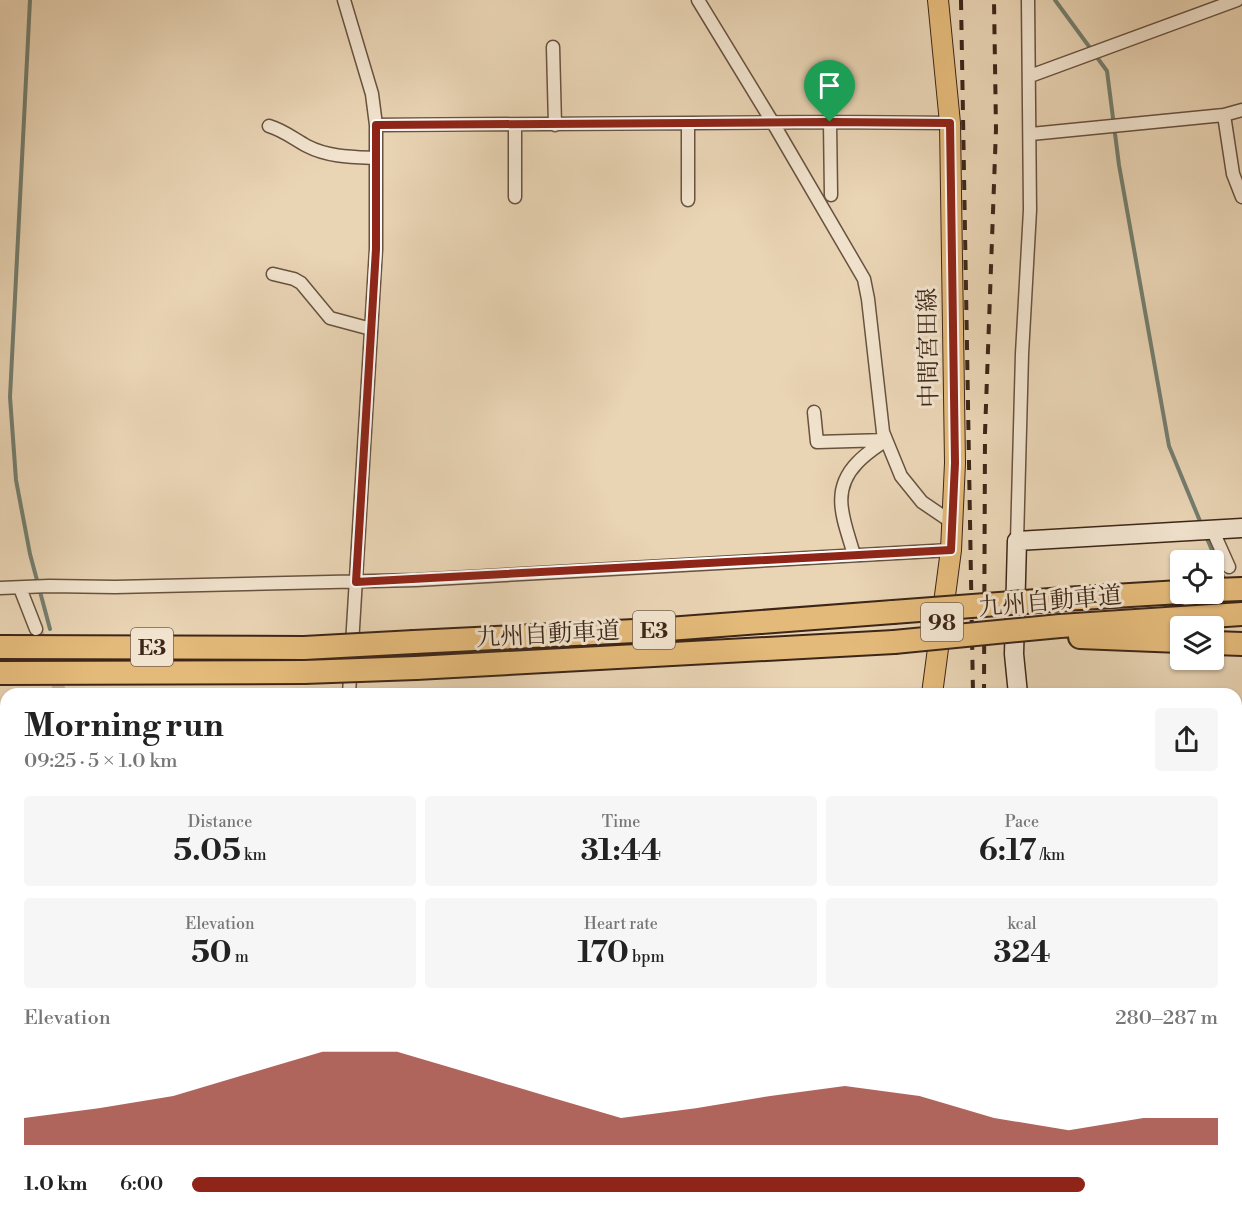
<!DOCTYPE html>
<meta charset="utf-8">
<style>
body{margin:0;font-family:"Libre Bodoni","Noto Serif JP",serif;background:#f6f6f6;color:#222;height:100vh;display:flex;flex-direction:column;font-size:22px;white-space:nowrap}
*{box-sizing:border-box;margin:0}
p{font-size:20px;color:#767676}
.icon{flex:none;width:33px;height:33px;fill:none;stroke:currentColor;stroke-width:2;stroke-linecap:round;stroke-linejoin:round}
.map{position:relative;flex:1;overflow:hidden}
.drawer{position:absolute;left:0px;top:688px;width:1242px;height:532px;display:flex;flex-direction:column;background:#fff;border-radius:18px 18px 0 0;box-shadow:0 2px 4px #0004}
.drawer>*{flex:none}
.controls{position:absolute;left:1170px;top:550px;display:grid;gap:12px}
.controls a{display:grid;place-items:center;width:54px;height:54px;border-radius:6px;background:#fff;box-shadow:0 2px 4px #0004;font-size:30px}
.pin{position:absolute;display:grid;place-items:center;width:51px;height:51px;color:#fff;margin:-62px -26px;border-radius:50% 50% 50% 0;rotate:-45deg;box-shadow:0 0 6px #0007}
.pin .icon{rotate:45deg}
.round{display:grid;place-items:center;flex:none;width:63px;height:63px;border-radius:6px;background:#f6f6f6}
.head{display:flex;align-items:center;justify-content:space-between;height:102px;padding:0 24px}
h1{font-size:33px;font-weight:800;line-height:45px}
.metrics{display:grid;grid-template-columns:repeat(3,1fr);gap:9px;height:102px;padding:6px 24px}
.metrics div{display:grid;align-content:center;border-radius:6px;background:#f6f6f6;text-align:center}
.metrics b{font-size:30px;font-weight:800}
.metrics small{font-size:16px;font-weight:400}
.metrics p{font-size:16px}
.chart{height:168px;padding:12px 24px}
.chart p{display:flex;justify-content:space-between}
.chart svg{width:100%;height:108px;margin-top:6px;fill:#8f2418;opacity:.7}
ul{padding:0 24px;list-style:none;font-size:20px}
li{display:grid;grid-template-columns:96px 72px 1fr;align-items:center;height:45px}
li i{height:15px;border-radius:8px;background:#8f2418}
.map>svg:first-child{display:block}
</style>
<div class="map">
<svg width="1242" height="1220" viewBox="0 0 1242 1220">
<rect width="100%" height="100%" fill="#e9d4b4"/>
<filter id="stains"><feTurbulence type="fractalNoise" baseFrequency=".00333" numOctaves="4"/><feColorMatrix values="0 0 0 0 .2 0 0 0 0 .09 0 0 0 0 .02 0 0 0 .5 -.17"/></filter>
<radialGradient id="worn" r=".72"><stop offset=".6" stop-color="#630" stop-opacity="0"/><stop offset="1" stop-color="#630" stop-opacity=".3"/></radialGradient>
<g fill="none" stroke-linecap="round" stroke-linejoin="round">
<path stroke="#747e6f" stroke-width="4" d="M30 0 10 397 16 480 30 554 50 629
M1055 0 1107 71 1119 165 1169 446 1202 526
M1206 536 1225 581
M404 1215 410 1220"/>
<path stroke="#c7b195" stroke-width="12" stroke-dasharray="12 6" stroke-linecap="butt" d="M36 629 61 694"/>
<g stroke="#68523f" stroke-width="15">
<path id="street" d="M344 0 372 94 376 125V249L349 694
M698 0 773 123 864 279 868 299 883 432 901 476 922 502 953 523
M553 47 555 125
M1030 76 1237 0
M1224 115 1233 174 1242 197
M830 122 831 195
M376 125 830 122 950 123
M515 125V197
M269 126C283 130 294 139 307 146 328 157 352 157 376 158
M1031 134 1224 115 1242 110
M688 200V124
M273 274 294 279 301 283 330 318 371 329
M814 412 817 442 886 440
M1212 529 1229 567
M1017 541 1022 354 1030 210 1028 0
M854 555C845 522 829 492 857 463 865 454 876 447 886 440
M0 588 49 586 115 587 416 580 951 550
M20 588 36 629
M1236 1152H1242
M292 1215 300 1220
M583 1215 585 1220
M787 1215V1220
M1011 1220V1215"/>
</g>
<g stroke="#3d2618" stroke-width="21">
<path id="secondary" d="M1018 694 1014 654 1017 541 1242 528
M0 811 6 812"/>
</g>
<g stroke="#3d2618" stroke-width="22">
<path id="primary" d="M932 694 951 550 955 463 950 123 938 0
M1236 862H1242"/>
</g>
<g stroke="#3d2618" stroke-width="26">
<path id="highway" d="M1214 590 1242 589
M1064 599 1180 592
M1060 626 1242 614
M1080 637 1180 641
M414 642 655 630 893 612
M1214 643 1242 644
M0 647 304 648
M416 668 894 642
M0 673 304 672"/>
</g>
<use href="#street" stroke="#f1e3ce" stroke-width="12"/>
<use href="#secondary" stroke="#f1e3ce" stroke-width="18"/>
<use href="#primary" stroke="#e4ba7a" stroke-width="20"/>
<use href="#highway" stroke="#e4ba7a" stroke-width="22"/>
<path stroke="#3d2618" stroke-width="4" stroke-dasharray="10 10" stroke-linecap="butt" d="M961 0 973 694
M984 694 985 433 996 129 994 0
M0 731H6
M0 740 6 741
M1236 779H1242
M1236 788H1242
M976 1215V1220
M989 1215V1220"/>
<g stroke="#3d2618" stroke-width="26" stroke-linecap="butt">
<path id="highway-bridge" d="M893 612 1064 599
M894 642 1060 626
M304 648 414 642
M304 672 416 668"/>
</g>
<use href="#highway-bridge" stroke="#e4ba7a" stroke-width="22"/>
</g>
<g fill="none" stroke-linecap="round" stroke-linejoin="round">
<g stroke="#fff" stroke-width="12">
<path id="route" d="M830 122 950 123 955 463 951 550 356 582 376 249V125Z"/>
</g>
<use href="#route" stroke="#8f2418" stroke-width="8"/>
</g>
<g text-anchor="middle" stroke-width="6" stroke-linejoin="round" paint-order="stroke">
<g fill="#f1e3ce" stroke="#735f4f" stroke-width="1.5">
<rect x="921" y="603" width="42" height="38" rx="4.5"/>
<rect x="633" y="611" width="42" height="38" rx="4.5"/>
<rect x="131" y="628" width="42" height="38" rx="4.5"/>
</g>
<g font-size="22" font-weight="bold" fill="#3d2618">
<text x="942" y="630">98</text>
<text x="654" y="638">E3</text>
<text x="152" y="655">E3</text>
</g>
<g font-size="24" fill="#3d2618" stroke="#f1e3ce">
<text transform="translate(928 348) rotate(-91)" y="8">中間宮田線</text>
<text transform="translate(1050 601) rotate(-5)" y="8">九州自動車道</text>
<text transform="translate(548 634) rotate(-3)" y="8">九州自動車道</text>
</g>
</g>
<rect width="100%" height="100%" filter="url(#stains)"/>
<rect width="100%" height="100%" fill="url(#worn)"/>
</svg>
<div class="controls">
<a><svg class="icon" aria-label="locate" viewBox="0 0 24 24"><circle cx="12" cy="12" r="6"/><path d="M12 2v4M12 18v4M2 12h4M18 12h4"/></svg></a>
<a><svg class="icon" aria-label="layers" viewBox="0 0 24 24"><path d="M12 4l9 5-9 5-9-5zM3 14l9 5 9-5"/></svg></a>
</div>
<div class="pin" style="left:830px;top:122px;background:#1e9e55"><svg class="icon" aria-label="arrive" viewBox="0 0 24 24"><path d="M6 21V4h12l-3 4 3 4H6"/></svg></div>
<section class="drawer">
<div class="head"><div><h1>Morning run</h1><p>09:25 · 5 × 1.0 km</p></div><a class="round"><svg class="icon" aria-label="share" viewBox="0 0 24 24"><path d="M12 15V3M7 8l5-5 5 5M5 13v7h14v-7"/></svg></a></div>
<div class="metrics">
<div><p>Distance</p><b>5.05<small> km</small></b></div>
<div><p>Time</p><b>31:44</b></div>
<div><p>Pace</p><b>6:17<small> /km</small></b></div>
</div>
<div class="metrics">
<div><p>Elevation</p><b>50<small> m</small></b></div>
<div><p>Heart rate</p><b>170<small> bpm</small></b></div>
<div><p>kcal</p><b>324</b></div>
</div>
<div class="chart"><p><span>Elevation</span>280–287 m</p>
<svg viewBox="0 0 160 44" preserveAspectRatio="none"><path d="M0 44V33L10 29L20 24L30 15L40 6L50 6L60 15L70 24L80 33L90 29L100 24L110 20L120 24L130 33L140 38L150 33L160 33V44z"/></svg>
</div>
<ul>
<li><b>1.0 km</b>6:00<i style="width:87%"></i></li>
</ul>
</section>
</div>
